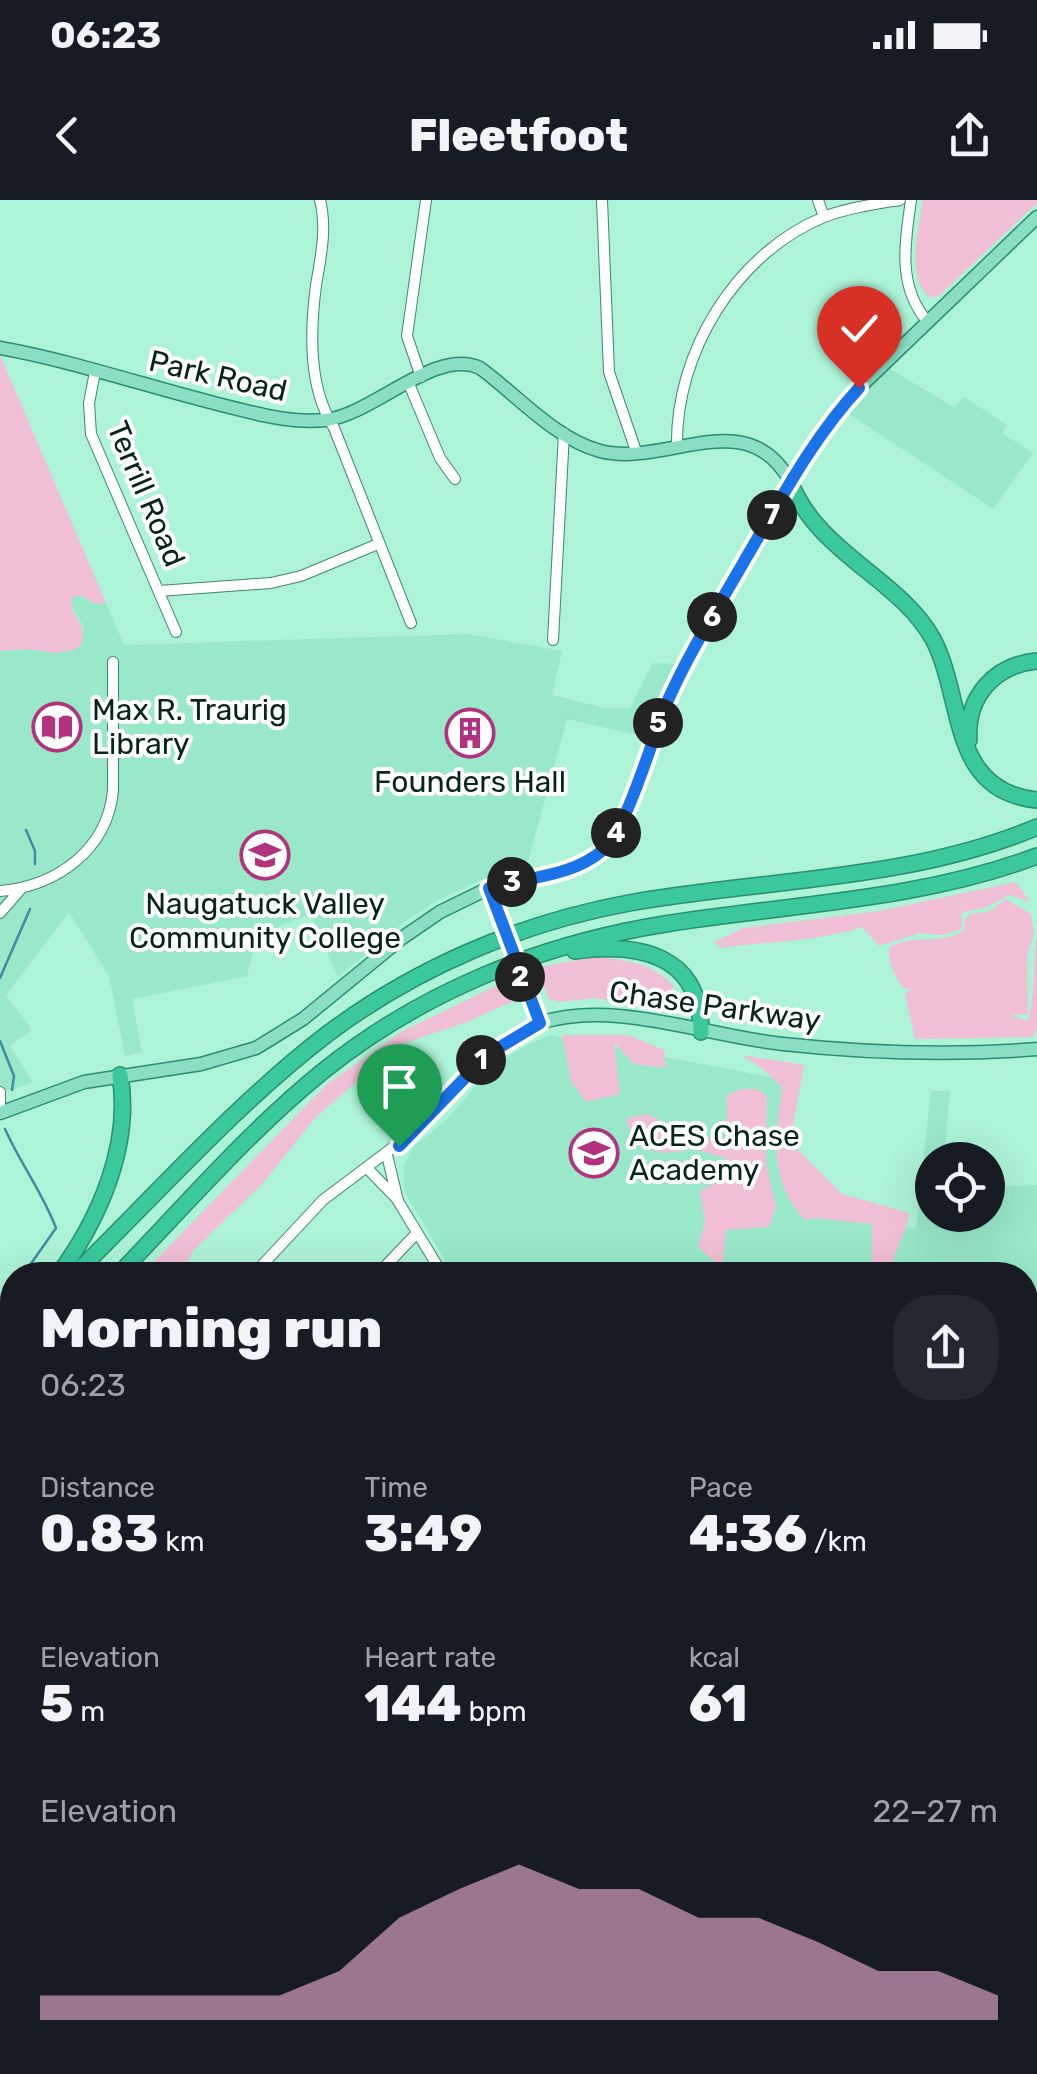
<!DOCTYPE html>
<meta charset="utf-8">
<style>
body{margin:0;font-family:Rubik,sans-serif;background:#242831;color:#f1f3f6;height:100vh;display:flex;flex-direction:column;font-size:38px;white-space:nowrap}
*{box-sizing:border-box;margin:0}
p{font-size:32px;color:#9ea1a6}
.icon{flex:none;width:55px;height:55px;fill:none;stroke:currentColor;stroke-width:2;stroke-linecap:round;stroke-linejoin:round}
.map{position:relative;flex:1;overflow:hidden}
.side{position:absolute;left:0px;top:1062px;width:1038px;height:812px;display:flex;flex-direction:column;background:#171b24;border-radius:40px 40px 0 0;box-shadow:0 10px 40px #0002}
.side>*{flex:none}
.fabs{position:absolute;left:915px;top:942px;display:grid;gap:20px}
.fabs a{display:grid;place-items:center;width:90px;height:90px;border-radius:50%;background:#171b24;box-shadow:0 10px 40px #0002;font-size:50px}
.pin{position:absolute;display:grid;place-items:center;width:85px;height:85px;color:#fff;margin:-102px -42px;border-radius:50% 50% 50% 0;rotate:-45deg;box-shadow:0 0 10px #0007}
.pin .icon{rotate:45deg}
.km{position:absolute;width:50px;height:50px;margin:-25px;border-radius:50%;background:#222;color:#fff;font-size:28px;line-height:50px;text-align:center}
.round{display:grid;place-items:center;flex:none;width:105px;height:105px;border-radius:40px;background:#242831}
.overview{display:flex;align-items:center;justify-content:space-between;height:170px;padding:0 40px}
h1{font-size:55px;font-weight:800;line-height:75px}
.metrics{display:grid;grid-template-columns:repeat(3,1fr);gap:15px;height:170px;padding:10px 40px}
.metrics div{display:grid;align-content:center}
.metrics b{font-size:50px;font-weight:800}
.metrics small{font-size:28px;font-weight:400}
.metrics p{font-size:28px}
.chart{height:280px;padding:20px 40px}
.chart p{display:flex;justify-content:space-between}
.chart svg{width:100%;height:180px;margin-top:10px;fill:#d59cc0;opacity:.7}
.status{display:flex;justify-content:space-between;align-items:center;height:70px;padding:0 50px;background:#171b24;direction:ltr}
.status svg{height:28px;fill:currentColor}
header{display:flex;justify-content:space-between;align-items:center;height:130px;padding:0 40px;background:#171b24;font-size:45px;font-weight:800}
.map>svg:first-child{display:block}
</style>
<div class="status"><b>06:23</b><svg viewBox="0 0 49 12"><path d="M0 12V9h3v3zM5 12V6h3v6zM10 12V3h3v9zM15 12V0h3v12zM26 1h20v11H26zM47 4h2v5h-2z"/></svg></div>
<header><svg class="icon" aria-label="back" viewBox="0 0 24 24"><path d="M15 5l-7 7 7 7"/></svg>Fleetfoot<svg class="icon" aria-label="share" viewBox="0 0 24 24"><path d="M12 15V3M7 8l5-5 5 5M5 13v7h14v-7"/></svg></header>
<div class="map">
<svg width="1037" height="1874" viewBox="0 0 1037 1874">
<rect width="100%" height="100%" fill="#adf3d7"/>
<path fill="#99e8c9" d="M882 164 955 208 964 197 1007 225 1002 233 1033 253 993 309 842 209Z
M73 396H82L95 404 106 403 124 445 469 434 562 451 552 495 605 508H630L653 463 675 464 641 536 567 519 526 669 481 680 438 700 407 720 338 777 311 714 257 735 247 776 132 799 142 852 125 856 109 776 69 712 6 795 32 830 10 846 33 882 0 894V451L27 449 55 453 80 447 83 440V426L71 405Z
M549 835 787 880 775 950 881 1024 916 1028 931 891H950L944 960H932V1015H988V987L1037 985V1447L1025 1448V1075H454L404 991V965L414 947 447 919 488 872 516 851Z"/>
<path fill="#f0bfd6" d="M923 0H1037V3L939 96 930 98C905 77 919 28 923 0Z
M0 155 106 403 95 404 81 395 72 398C68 416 87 419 82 444L74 450 55 453 27 449 0 451Z
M1016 682 1030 702 1009 695 987 707 961 713 962 729 943 735 920 733 879 746 862 727C817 742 768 741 721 748L714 742 743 728 879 711Z
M1006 699 1031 714 1034 734 1027 755 1028 814 1011 815 1027 821C1037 795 1031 764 1037 737V828L1033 837 915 839 905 793 912 789 903 788C896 778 886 759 890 747 916 733 937 746 964 731L965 719 970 714 990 711Z
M591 757C622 759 650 761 673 785L672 793 637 806 596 798 559 802 549 799 537 768Z
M502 783 514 801 467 822 399 845 315 918 264 982 192 1052 183 1075H141L326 885 401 832Z
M562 835H628L664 850 665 868 634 864 614 843 620 894 586 902 571 881Z
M741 855 804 865 790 942 842 994 909 1013C906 1037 891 1052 892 1075H872V1024L815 1018 805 1020C767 978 776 938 782 887L761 867Z
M741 889H757L767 896 766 963 776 1007 769 1027 726 1030 722 1069 698 1047 705 1022 700 990 727 978 726 958 697 950 693 938H726L727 895Z
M648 914 673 928 683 951 666 953 641 948 628 926 627 918Z
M1037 1806V1874H914L907 1863 1025 1862V1835L1029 1833 1034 1807Z
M603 1863 608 1874H171L169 1863Z"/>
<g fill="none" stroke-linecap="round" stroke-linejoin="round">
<path stroke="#448aa2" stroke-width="2.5" d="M26 630 35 651V664
M0 778 30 709
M0 841 14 876 12 890
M5 929C20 963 43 993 56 1028L23 1075
M0 1098 12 1085"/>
<g stroke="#40856d" stroke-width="12">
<path id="minor" d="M320 0C327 28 321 56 316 85 310 132 308 187 334 228L411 423
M602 0 609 172 637 254
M818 0 824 17
M911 0C905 42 897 86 927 121
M95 172 89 203 91 234 176 432
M421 177 407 136 426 0
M409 184 440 258 455 279
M677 247C675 153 736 53 824 17 847 8 875 4 900 0
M159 391 271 383 301 376 378 344
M553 440 564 233
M0 691C57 686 107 650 113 591V462
M0 713 20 690
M0 892V912
M387 955 398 1001 443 1075
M367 968 398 1000
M253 1075 323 1000 420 927 487 855 540 823
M377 1075 416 1034
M0 1437 12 1420
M1025 1625 1037 1644
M1025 1710 1037 1706
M0 1768 12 1793
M37 1862 38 1874
M615 1862 621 1874"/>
</g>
<g stroke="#298f70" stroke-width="15">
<path id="major" d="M0 148C72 161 143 185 214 203 250 212 289 224 326 220 374 214 436 147 480 168 517 195 555 239 600 251 666 268 746 202 790 281
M489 688 505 735
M519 774 540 823C614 799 705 836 783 844 867 853 953 856 1037 849
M0 913 84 882 201 864 256 848 303 819 402 738 440 712 489 688 574 668 600 652 621 622 653 536 683 467 807 254 863 184 1037 17"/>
</g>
<g stroke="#298f70" stroke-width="18">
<path id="highway" d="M790 281C816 352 900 379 933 439 965 500 948 591 1037 600
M969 540C966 497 994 465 1037 461
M575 751C640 742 701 755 701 832
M58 1075C99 1020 132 945 120 875
M74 1075C156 995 235 905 326 835 415 768 520 723 629 703 764 679 909 681 1037 627
M118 1075C184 1007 248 932 322 872 421 792 540 744 665 724 789 704 918 701 1037 656
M0 1140 12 1127
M0 1197 12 1184"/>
</g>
<use href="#minor" stroke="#fff" stroke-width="10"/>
<use href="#major" stroke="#89dec4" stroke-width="12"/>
<use href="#highway" stroke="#3bc89d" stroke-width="15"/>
<g stroke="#298f70" stroke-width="15" stroke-linecap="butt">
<path id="major-bridge" d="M505 735 519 774"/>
</g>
<use href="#major-bridge" stroke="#89dec4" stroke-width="12"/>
</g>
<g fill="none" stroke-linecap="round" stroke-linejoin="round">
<g stroke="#fff" stroke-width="20">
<path id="route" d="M399 946 487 855 540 823 489 688C527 677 572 677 603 650 628 628 653 534 669 498 691 449 720 404 746 358 781 299 812 239 859 188"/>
</g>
<use href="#route" stroke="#1a73e8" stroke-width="12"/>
</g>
<defs>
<g id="library-ring" transform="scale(2.5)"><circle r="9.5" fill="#fff" stroke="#b2327f" stroke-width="1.5"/><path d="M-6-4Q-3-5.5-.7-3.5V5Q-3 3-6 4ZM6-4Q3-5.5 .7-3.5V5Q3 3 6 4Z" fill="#b2327f"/></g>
<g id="building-ring" transform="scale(2.5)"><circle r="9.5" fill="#fff" stroke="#b2327f" stroke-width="1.5"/><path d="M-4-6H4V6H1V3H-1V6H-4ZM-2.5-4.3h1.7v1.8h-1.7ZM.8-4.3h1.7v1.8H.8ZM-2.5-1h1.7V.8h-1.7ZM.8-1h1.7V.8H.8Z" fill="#b2327f"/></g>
<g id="university-ring" transform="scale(2.5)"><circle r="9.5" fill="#fff" stroke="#b2327f" stroke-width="1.5"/><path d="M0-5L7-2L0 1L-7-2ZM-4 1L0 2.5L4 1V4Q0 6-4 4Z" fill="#b2327f"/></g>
<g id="school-ring" transform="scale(2.5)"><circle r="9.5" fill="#fff" stroke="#b2327f" stroke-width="1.5"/><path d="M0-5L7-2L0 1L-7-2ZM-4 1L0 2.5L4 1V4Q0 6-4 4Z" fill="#b2327f"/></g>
</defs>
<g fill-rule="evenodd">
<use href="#library-ring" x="57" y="527"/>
<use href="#building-ring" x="470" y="533"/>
<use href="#university-ring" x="265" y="655"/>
<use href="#school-ring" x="594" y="953"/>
</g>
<g text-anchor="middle" stroke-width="8" stroke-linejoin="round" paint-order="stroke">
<g font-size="30" fill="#07251b" stroke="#fff">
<text transform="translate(218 176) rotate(13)" y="10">Park Road</text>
<text transform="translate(146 294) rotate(67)" y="10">Terrill Road</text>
<text transform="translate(715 806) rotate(8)" y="10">Chase Parkway</text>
</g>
<g font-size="30" fill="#07251b" stroke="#fff" text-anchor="start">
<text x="92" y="520">Max R. Traurig<tspan x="92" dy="34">Library</tspan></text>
<text x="470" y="592" text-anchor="middle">Founders Hall</text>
<text x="265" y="714" text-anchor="middle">Naugatuck Valley<tspan x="265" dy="34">Community College</tspan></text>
<text x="629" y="946">ACES Chase<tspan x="629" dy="34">Academy</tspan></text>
</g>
</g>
</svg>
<div class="fabs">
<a><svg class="icon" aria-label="locate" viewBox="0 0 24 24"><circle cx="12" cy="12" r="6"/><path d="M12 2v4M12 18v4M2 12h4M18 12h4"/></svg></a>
</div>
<div class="pin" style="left:399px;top:946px;background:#1e9e55"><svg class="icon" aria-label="arrive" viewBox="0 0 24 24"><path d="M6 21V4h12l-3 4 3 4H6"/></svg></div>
<div class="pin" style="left:859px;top:188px;background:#d93025"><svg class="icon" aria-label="check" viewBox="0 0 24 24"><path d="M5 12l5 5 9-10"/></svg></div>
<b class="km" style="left:481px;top:860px">1</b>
<b class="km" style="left:520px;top:777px">2</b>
<b class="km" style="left:512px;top:682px">3</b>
<b class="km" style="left:616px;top:633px">4</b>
<b class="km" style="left:658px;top:523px">5</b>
<b class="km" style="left:712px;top:417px">6</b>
<b class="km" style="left:772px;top:315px">7</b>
<section class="side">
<div class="overview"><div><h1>Morning run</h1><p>06:23</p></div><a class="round"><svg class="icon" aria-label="share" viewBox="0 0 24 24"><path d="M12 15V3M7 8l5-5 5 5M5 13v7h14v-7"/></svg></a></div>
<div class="metrics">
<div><p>Distance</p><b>0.83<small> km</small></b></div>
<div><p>Time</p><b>3:49</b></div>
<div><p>Pace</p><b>4:36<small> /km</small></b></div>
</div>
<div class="metrics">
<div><p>Elevation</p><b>5<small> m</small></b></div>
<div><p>Heart rate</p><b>144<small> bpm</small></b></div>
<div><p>kcal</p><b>61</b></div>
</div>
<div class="chart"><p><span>Elevation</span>22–27 m</p>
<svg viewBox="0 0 160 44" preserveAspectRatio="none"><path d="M0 44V38L10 38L20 38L30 38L40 38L50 32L60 19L70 12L80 6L90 12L100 12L110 19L120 19L130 25L140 32L150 32L160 38V44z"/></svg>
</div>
</section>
</div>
